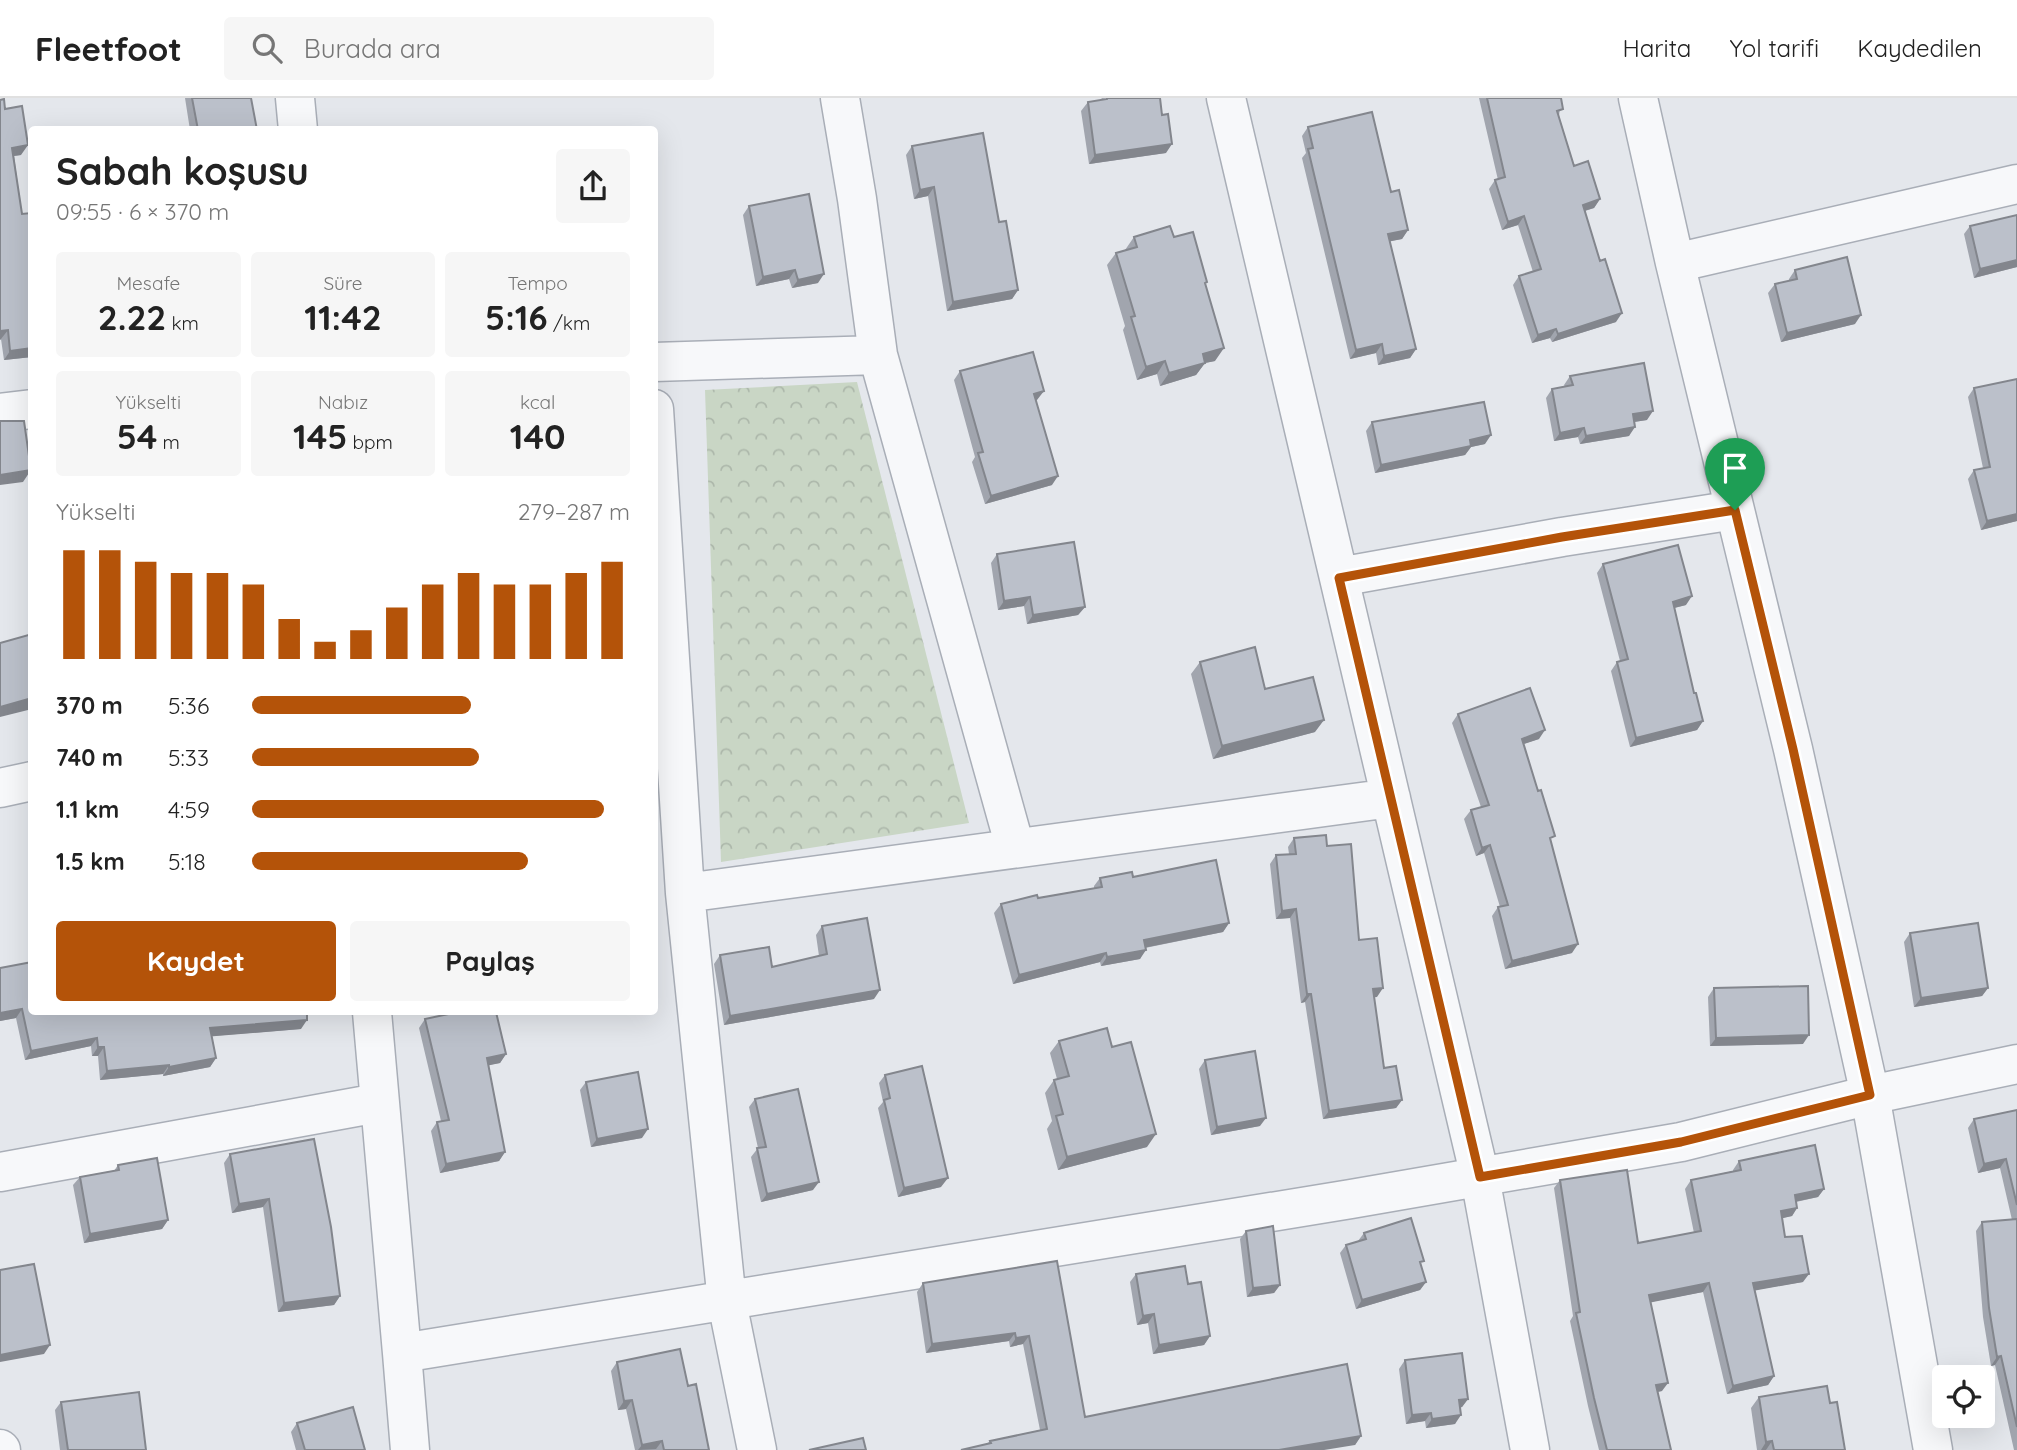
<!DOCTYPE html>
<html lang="tr">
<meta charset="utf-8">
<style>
body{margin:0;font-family:Quicksand,sans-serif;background:#f6f6f6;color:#222;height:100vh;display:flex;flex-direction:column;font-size:26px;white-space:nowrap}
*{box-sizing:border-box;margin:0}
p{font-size:23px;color:#767676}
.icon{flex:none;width:38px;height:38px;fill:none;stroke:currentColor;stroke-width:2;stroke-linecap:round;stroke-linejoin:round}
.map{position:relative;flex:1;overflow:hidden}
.sheet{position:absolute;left:28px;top:28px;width:630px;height:889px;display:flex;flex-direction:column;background:#fff;border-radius:7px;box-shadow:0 7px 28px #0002}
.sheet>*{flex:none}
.buttons{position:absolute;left:1932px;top:1267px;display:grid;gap:14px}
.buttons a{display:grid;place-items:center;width:63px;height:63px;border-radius:7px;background:#fff;box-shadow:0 7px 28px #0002;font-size:35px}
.pin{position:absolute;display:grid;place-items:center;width:60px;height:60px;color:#fff;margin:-72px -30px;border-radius:50% 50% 50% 0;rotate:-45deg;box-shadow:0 0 7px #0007}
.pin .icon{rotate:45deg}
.round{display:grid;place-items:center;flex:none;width:74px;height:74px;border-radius:7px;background:#f6f6f6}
.summary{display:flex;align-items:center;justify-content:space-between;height:119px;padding:0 28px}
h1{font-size:38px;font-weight:700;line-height:52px}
.stats{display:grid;grid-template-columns:repeat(3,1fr);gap:10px;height:119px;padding:7px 28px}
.stats div{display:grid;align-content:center;border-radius:7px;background:#f6f6f6;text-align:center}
.stats b{font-size:35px;font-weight:700}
.stats small{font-size:19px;font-weight:400}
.stats p{font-size:19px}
.chart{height:196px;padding:14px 28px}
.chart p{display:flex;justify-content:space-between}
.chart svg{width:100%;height:126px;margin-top:7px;stroke:#b45309;stroke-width:6}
.button{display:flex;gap:14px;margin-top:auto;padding:14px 28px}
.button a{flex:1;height:80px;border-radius:7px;background:#b45309;color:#fff;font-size:28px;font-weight:700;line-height:80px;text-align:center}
.button a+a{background:#f6f6f6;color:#222}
ul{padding:0 28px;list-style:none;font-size:23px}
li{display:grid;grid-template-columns:112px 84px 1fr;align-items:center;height:52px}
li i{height:18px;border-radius:9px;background:#b45309}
header{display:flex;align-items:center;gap:42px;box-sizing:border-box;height:98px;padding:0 35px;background:#fff;border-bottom:2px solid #e0e0e0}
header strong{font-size:33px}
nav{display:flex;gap:38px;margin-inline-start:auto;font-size:24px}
.search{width:490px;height:63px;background:#f6f6f6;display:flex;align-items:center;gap:18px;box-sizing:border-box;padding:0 24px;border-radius:7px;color:#767676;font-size:26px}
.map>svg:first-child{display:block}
</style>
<header>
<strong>Fleetfoot</strong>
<div class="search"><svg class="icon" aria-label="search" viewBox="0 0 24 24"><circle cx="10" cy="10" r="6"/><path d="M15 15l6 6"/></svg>Burada ara</div>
<nav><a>Harita</a><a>Yol tarifi</a><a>Kaydedilen</a></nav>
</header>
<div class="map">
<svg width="2017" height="1352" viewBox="0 0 2017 1352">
<defs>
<pattern id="forest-crowns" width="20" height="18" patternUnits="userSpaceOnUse" patternTransform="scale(1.75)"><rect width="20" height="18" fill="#c9d6c5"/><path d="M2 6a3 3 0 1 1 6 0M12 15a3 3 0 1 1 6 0" fill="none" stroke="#adb8ab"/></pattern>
</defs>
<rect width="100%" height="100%" fill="#e4e7ec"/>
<path fill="url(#forest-crowns)" d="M857 284 969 725 721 764 705 292Z"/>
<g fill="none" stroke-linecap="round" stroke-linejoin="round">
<g stroke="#a9aeb7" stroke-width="41">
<path id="minor" d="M295 0 298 32
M840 0 857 101 878 257 1015 749
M1226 0 1480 1079 1530 1352
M1638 0 1675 165
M654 264 878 257
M654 311 685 795 727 1204 757 1352
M0 315 32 311
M1339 479 1562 439 1735 412
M0 690 32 683
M685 795 1391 700
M372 914 402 1255
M0 1074 378 1005
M0 1351 1 1352
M410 1352 402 1255 1351 1101 1681 1044 1870 997 2017 966
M1933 1352 1870 997 1793 651 1675 165 2017 86"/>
</g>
<use href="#minor" stroke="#f7f8fa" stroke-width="38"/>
</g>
<path fill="#a1a5ae" d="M185 0H251L257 32H190Z
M1102 0H1160L1166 55 1089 66 1081 13 1088 4 1100 2Z
M1479 0H1561L1559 18 1574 68 1600 101 1594 110 1585 113 1616 224 1552 244 1550 240 1532 245 1513 187 1519 178 1533 174 1518 127 1502 132 1489 91 1495 82H1498Z
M0 2 5 11 21 57 14 58 22 116 32 122V259L4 262 1 241 0 242Z
M1308 29 1408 132 1402 141 1390 143 1416 251 1410 260 1378 267 1376 255 1350 261 1302 60 1306 55 1302 38Z
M912 48 999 124 1018 192 1012 201 947 213 928 98 914 101 906 57Z
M749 108 818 185 792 190 789 181 756 188 743 117Z
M2017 117V169L1974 180 1964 136 1970 128Z
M1134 139H1174L1205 187 1215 263 1205 265 1196 277 1160 288 1157 276 1137 282 1123 232 1125 228 1107 167 1116 155 1125 152Z
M1795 172 1855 226 1781 244 1768 195 1775 186 1789 183V181Z
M960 273 1037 302H1036L1052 387 985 406 972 364 975 359 954 282Z
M1570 278 1647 322 1634 324 1629 338 1580 346 1578 339 1554 343 1546 300 1552 291 1565 289 1564 287Z
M1974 290 2017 423 1981 432 1968 381 1974 372 1983 370 1968 299Z
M1372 324 1485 346 1471 349 1465 357 1375 375 1366 333Z
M997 456 1085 509 1078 517 1027 526 1024 508 998 512 991 465Z
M1603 466 1686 507 1674 510 1694 595 1703 623 1697 632 1630 649 1611 573 1617 564 1620 563 1597 475Z
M1200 564 1265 591 1315 634 1213 661 1191 576Z
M1458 616 1539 641 1523 646 1551 744 1572 855 1505 871 1492 818 1498 809H1500L1484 755 1476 758 1464 721 1471 712 1481 709 1452 625Z
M1294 740 1327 748 1377 899H1374L1384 970 1402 1002 1396 1010 1323 1021 1305 904 1301 905 1290 820 1276 821 1270 766 1276 757 1289 756 1288 749Z
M1133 779 1229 825 1223 834 1145 850 1140 861 1101 868 1100 864 1013 886 994 815 1001 806 1094 790V788L1100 780Z
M822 828 874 901 724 927 714 866 720 857 772 869 819 858 816 837Z
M1910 835 1988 890 1982 898 1914 909 1904 844Z
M0 870 32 914 301 931 212 938 216 960 210 969 163 978V976L100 982 98 958H92L91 948 25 962 16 920 0 923Z
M1714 890 1803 946 1710 948 1708 899Z
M425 921 506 956 500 965 488 967 505 1054 499 1063 440 1075 431 1033 437 1024 441 1023 419 930Z
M1059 943 1112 949 1147 1049 1058 1072 1047 1031 1052 1023 1045 995 1054 982 1057 981 1050 955Z
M1205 962 1260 1028 1211 1037 1199 971Z
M885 977 941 1089 898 1099 878 1010 883 1004 879 985Z
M586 984 642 1040 591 1049 580 992Z
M755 1001 813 1092 761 1104 751 1059 758 1050 749 1009Z
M2017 1012V1352H2014L1995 1267 1991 1268 1983 1219 1976 1133 1982 1124 2012 1122 2000 1070 1978 1075 1968 1030 1974 1021Z
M314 1041 340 1198 334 1207 278 1214 263 1109 232 1115 224 1065 230 1056Z
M1739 1063 1824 1091 1818 1099 1796 1104 1797 1110 1792 1118 1782 1120 1785 1139 1803 1184 1754 1192 1774 1278 1768 1287 1727 1296 1703 1194 1650 1204 1662 1293 1658 1294 1671 1352H1599L1588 1308 1570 1223 1573 1218 1554 1090 1560 1082 1638 1145 1694 1135 1685 1091 1691 1082 1733 1073V1072Z
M118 1067 168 1122 162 1131 84 1145 73 1087 80 1079 114 1073Z
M1246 1133 1280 1187 1274 1195 1247 1199 1240 1141Z
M1364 1135 1421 1167 1426 1184 1420 1192 1356 1211 1340 1155 1346 1147 1358 1143Z
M1057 1163 1085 1319 1361 1338 1355 1347 988 1345 990 1343 1040 1332 1023 1246 1010 1249 1009 1243 926 1255 917 1194 923 1185Z
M1136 1176 1188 1186 1210 1238 1204 1247 1153 1256 1148 1225 1137 1227 1130 1184Z
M1405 1262 1468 1301 1462 1309 1460 1310 1455 1326 1426 1330 1425 1323 1406 1326 1399 1271Z
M617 1264 688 1288 709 1352H635L626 1311 618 1312 611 1273Z
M1759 1299 1830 1305 1845 1352H1757L1751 1310Z
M61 1304 146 1352H60L55 1312Z
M297 1325 365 1352H296L291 1334Z"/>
<path fill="#83868d" d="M1172 46 1166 55 1089 66 1095 57Z
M28 47 21 57 6 59 12 50Z
M934 89 928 98 914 101 920 92Z
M1600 101 1594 110 1577 115 1583 107Z
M1524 118 1518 127 1502 132 1508 124Z
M1408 132 1402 141 1382 145 1388 136Z
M2017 162V169L1974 180 1980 171Z
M795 172 789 181 756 188 763 179Z
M824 176 818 185 792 190 798 182Z
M1018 192 1012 201 947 213 953 204Z
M1622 215 1616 224 1552 244 1558 236Z
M1861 217 1855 226 1781 244 1787 235Z
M1556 231 1550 240 1532 245 1538 237Z
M8 232 1 241 0 242V233Z
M1382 246 1376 255 1350 261 1356 252Z
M32 250V259L4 262 10 253Z
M1224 250 1215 263 1205 265 1196 277 1160 288 1169 275 1203 256Z
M1416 251 1410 260 1378 267 1384 258Z
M1165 263 1157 276 1137 282 1146 269Z
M1044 293 1037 302 1028 304 1034 296Z
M1653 313 1647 322 1627 325 1633 316Z
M1635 329 1629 338 1580 346 1586 338Z
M1584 330 1578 339 1554 343 1560 335Z
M1491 337 1485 346 1471 349 1465 357 1375 375 1381 367 1470 342Z
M31 372 23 384 0 387V377Z
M1058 378 1052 387 985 406 991 398Z
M2017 416V423L1981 432 1987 423Z
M1692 498 1686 507 1666 512 1673 504Z
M1030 499 1024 508 998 512 1004 503Z
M1085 509 1078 517 1027 526 1033 517Z
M32 600V611L0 619V609Z
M1324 622 1315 634 1213 661 1222 648Z
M1703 623 1697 632 1630 649 1636 640Z
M1545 632 1539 641 1515 649 1522 641Z
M1490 747 1484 755 1476 758 1482 750Z
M1296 811 1290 820 1276 821 1282 813Z
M1229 825 1223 834 1138 851 1144 842Z
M1578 846 1572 855 1505 871 1512 863Z
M1146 852 1140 861 1101 868 1107 859Z
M1106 855 1100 864 1013 886 1019 877Z
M1383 890 1377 899 1367 900 1373 891Z
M1988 890 1982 898 1914 909 1921 900Z
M880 892 874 901 724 927 730 918Z
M1307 896H1311L1305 904 1301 905Z
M22 911 16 920 0 923V915Z
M307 922 301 931 204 939 210 930Z
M1809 937 1803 946 1710 948 1716 940Z
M97 940 91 948 25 962 31 953Z
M98 949H104L98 958H92Z
M506 956 500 965 481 969 487 960Z
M216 960 210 969 163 978 169 969Z
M169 967 163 976 100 982 107 973Z
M1402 1002 1396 1010 1323 1021 1329 1013Z
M1266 1020 1260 1028 1211 1037 1217 1029Z
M648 1031 642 1040 591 1049 597 1041Z
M1156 1036 1147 1049 1058 1072 1067 1059Z
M505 1054 499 1063 440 1075 446 1066Z
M2006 1061 2000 1070 1978 1075 1984 1066Z
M948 1080 941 1089 898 1099 904 1090Z
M819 1084 813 1092 761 1104 767 1096Z
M1824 1091 1818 1099 1789 1105 1795 1097Z
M269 1101 263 1109 232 1115 239 1106Z
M1797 1110 1792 1118 1775 1122 1781 1113Z
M168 1122 162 1131 84 1145 90 1136Z
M1809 1176 1803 1184 1747 1194 1753 1185Z
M1426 1184 1420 1192 1356 1211 1362 1202Z
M1709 1185 1703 1194 1643 1206 1649 1197Z
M1280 1187 1274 1195 1247 1199 1253 1190Z
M340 1198 334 1207 278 1214 284 1205Z
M1154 1216 1148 1225 1137 1227 1143 1218Z
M1015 1235 1009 1243 926 1255 932 1246Z
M1029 1238 1023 1246 1010 1249 1016 1240Z
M1210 1238 1204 1247 1153 1256 1159 1247Z
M50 1247 44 1256 0 1264V1257Z
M2001 1258 1995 1267 1991 1268 1997 1259Z
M1774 1278 1768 1287 1727 1296 1733 1288Z
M1668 1285 1662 1293 1650 1295 1656 1287Z
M1468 1301 1462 1309 1453 1310 1459 1302Z
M632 1302 626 1311 618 1312 624 1303Z
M1431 1315 1425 1323 1406 1326 1412 1317Z
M1461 1317 1455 1326 1426 1330 1432 1321Z
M1361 1338 1355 1347 1324 1352H1279Z
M662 1343 656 1351 638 1352 642 1347Z
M1772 1343 1766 1352H1761L1766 1344Z"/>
<path fill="#bbc0ca" stroke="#83868d" stroke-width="2" d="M192 0H251L257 32H198Z
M1107 0H1160L1162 17 1168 16 1172 46 1095 57 1088 4 1107 1Z
M1487 0H1561L1563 11 1557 13 1574 68 1588 63 1600 101 1583 107 1600 163 1605 161 1622 215 1558 236 1556 231 1538 237 1519 178 1541 171 1524 118 1508 124 1495 82 1505 79Z
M4 1 5 11 22 8 28 47 12 50 22 116 31 115 32 122V250L10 253 8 232 0 233V2Z
M1372 14 1391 94 1399 92 1408 132 1388 136 1416 251 1384 258 1382 246 1356 252 1308 51 1313 50 1308 29Z
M983 35 999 124 1006 123 1018 192 953 204 934 89 920 92 912 48Z
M809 96 824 176 798 182 795 172 763 179 749 108Z
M2017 117V162L1980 171 1970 128Z
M1170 128 1174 139 1193 134 1207 184 1205 185 1224 250 1203 256 1205 265 1169 275 1165 263 1146 269 1131 219 1135 218 1116 155 1137 149 1134 139Z
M1847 159 1861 217 1787 235 1775 186 1797 181 1795 172Z
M1033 254 1044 293 1034 296 1058 378 991 398 978 355 983 354 960 273Z
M1644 265 1653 313 1633 316 1635 329 1586 338 1584 330 1560 335 1552 291 1573 287 1570 278Z
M2017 281V416L1987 423 1974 372 1990 369 1974 290Z
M1484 304 1491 337 1470 342 1471 348 1381 367 1372 324Z
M0 323H24L31 372 0 377Z
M1074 444 1085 509 1033 517 1030 499 1004 503 997 456Z
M1678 447 1692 498 1673 504 1694 595H1696L1703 623 1636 640 1617 564 1628 561 1603 466Z
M32 536V600L0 609V545Z
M1255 549 1265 591 1313 579 1324 622 1222 648 1200 564Z
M1530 590 1545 632 1522 641 1538 693 1541 692 1555 738 1550 740 1578 846 1512 863 1498 809 1508 807 1490 747 1482 750 1471 712 1489 707 1458 616Z
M1326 737 1327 748 1351 746 1359 842 1377 840 1383 890 1373 891 1384 970 1396 968 1402 1002 1329 1013 1311 896H1307L1296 811 1282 813 1276 757 1296 756 1294 740Z
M1216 762 1229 825 1144 842 1146 852 1107 859 1106 855 1019 877 1001 806 1037 797 1038 800 1102 789 1100 780 1132 774 1133 779Z
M867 820 880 892 730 918 720 857 769 849 772 869 827 856 822 828Z
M1978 825 1988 890 1921 900 1910 835Z
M32 864V914H307V922L210 930 216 960 169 969V967L107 973 104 949H98L97 940 31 953 22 911 0 915V870Z
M1808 888 1809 937 1716 940 1714 890Z
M458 914H496L506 956 487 960 505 1054 446 1066 437 1024 449 1022 425 921Z
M1107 930 1112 949 1131 944 1156 1036 1067 1059 1056 1018 1063 1016 1054 982 1069 978 1059 943Z
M1255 953 1266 1020 1217 1029 1205 962Z
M922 968 948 1080 904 1090 884 1002 890 1000 885 977Z
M638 974 648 1031 597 1041 586 984Z
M798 991 819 1084 767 1096 757 1050 766 1049 755 1001Z
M2017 1012V1107L2006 1061 1984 1066 1974 1021Z
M314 1041 331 1129 340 1198 284 1205 269 1101 239 1106 230 1056Z
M1815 1047 1824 1091 1795 1097 1797 1110 1781 1113 1785 1139 1802 1138 1809 1176 1753 1185 1774 1278 1733 1288 1709 1185 1649 1197 1668 1285 1656 1287 1671 1352H1607L1594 1300 1576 1215 1580 1214 1560 1082 1627 1072 1638 1145 1701 1133 1691 1082 1741 1072 1739 1063Z
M157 1060 168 1122 90 1136 80 1079 119 1072 118 1067Z
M1411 1120 1424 1163 1420 1164 1426 1184 1362 1202 1346 1147 1366 1141 1364 1135Z
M2017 1121V1329L2001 1258 1997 1259 1989 1210 1982 1124Z
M1273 1128 1280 1187 1253 1190 1246 1133Z
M1057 1163 1085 1319 1347 1266 1361 1338 1279 1352H961L991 1345 990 1343 1047 1331 1029 1238 1016 1240 1015 1235 932 1246 923 1185Z
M34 1166 50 1247 0 1257V1172Z
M1185 1168 1188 1186 1201 1184 1210 1238 1159 1247 1154 1216 1143 1218 1136 1176Z
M680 1251 688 1288 696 1286 709 1352H664L662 1343 642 1347 632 1302 624 1303 617 1264Z
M1462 1255 1468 1301 1459 1302 1461 1317 1432 1321 1431 1315 1412 1317 1405 1262Z
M1827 1288 1830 1305 1837 1304 1845 1352H1774L1772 1343 1766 1344 1759 1299Z
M139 1294 146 1352H68L61 1304Z
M353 1309 365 1352H305L297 1325Z
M863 1340 866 1352H809Z"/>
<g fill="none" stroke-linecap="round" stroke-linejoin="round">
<g stroke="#fff" stroke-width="14">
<path id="route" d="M1735 412 1793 651 1870 997 1681 1044 1480 1079 1339 480 1562 439Z"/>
</g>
<use href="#route" stroke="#b45309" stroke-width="9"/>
</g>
</svg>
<div class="buttons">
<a><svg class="icon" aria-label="locate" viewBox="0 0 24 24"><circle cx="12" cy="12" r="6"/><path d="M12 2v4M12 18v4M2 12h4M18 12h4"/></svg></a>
</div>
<div class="pin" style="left:1735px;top:412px;background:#1e9e55"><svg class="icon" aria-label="arrive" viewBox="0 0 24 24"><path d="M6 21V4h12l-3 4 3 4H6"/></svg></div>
<section class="sheet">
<div class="summary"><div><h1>Sabah koşusu</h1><p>09:55 · 6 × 370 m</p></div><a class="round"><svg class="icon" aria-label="share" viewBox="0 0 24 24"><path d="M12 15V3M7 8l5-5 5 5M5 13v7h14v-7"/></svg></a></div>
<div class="stats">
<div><p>Mesafe</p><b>2.22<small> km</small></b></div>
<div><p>Süre</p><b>11:42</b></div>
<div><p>Tempo</p><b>5:16<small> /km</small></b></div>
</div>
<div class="stats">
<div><p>Yükselti</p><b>54<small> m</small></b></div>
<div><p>Nabız</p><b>145<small> bpm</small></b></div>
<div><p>kcal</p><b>140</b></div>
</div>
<div class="chart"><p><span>Yükselti</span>279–287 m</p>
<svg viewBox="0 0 160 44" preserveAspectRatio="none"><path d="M5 44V6M15 44V6M25 44V10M35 44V14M45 44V14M55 44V18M65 44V30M75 44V38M85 44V34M95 44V26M105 44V18M115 44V14M125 44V18M135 44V18M145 44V14M155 44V10"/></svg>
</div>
<ul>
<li><b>370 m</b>5:36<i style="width:58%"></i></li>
<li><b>740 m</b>5:33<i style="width:60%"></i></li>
<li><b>1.1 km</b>4:59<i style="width:93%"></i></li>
<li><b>1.5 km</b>5:18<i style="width:73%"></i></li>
</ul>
<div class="button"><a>Kaydet</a><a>Paylaş</a></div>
</section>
</div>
